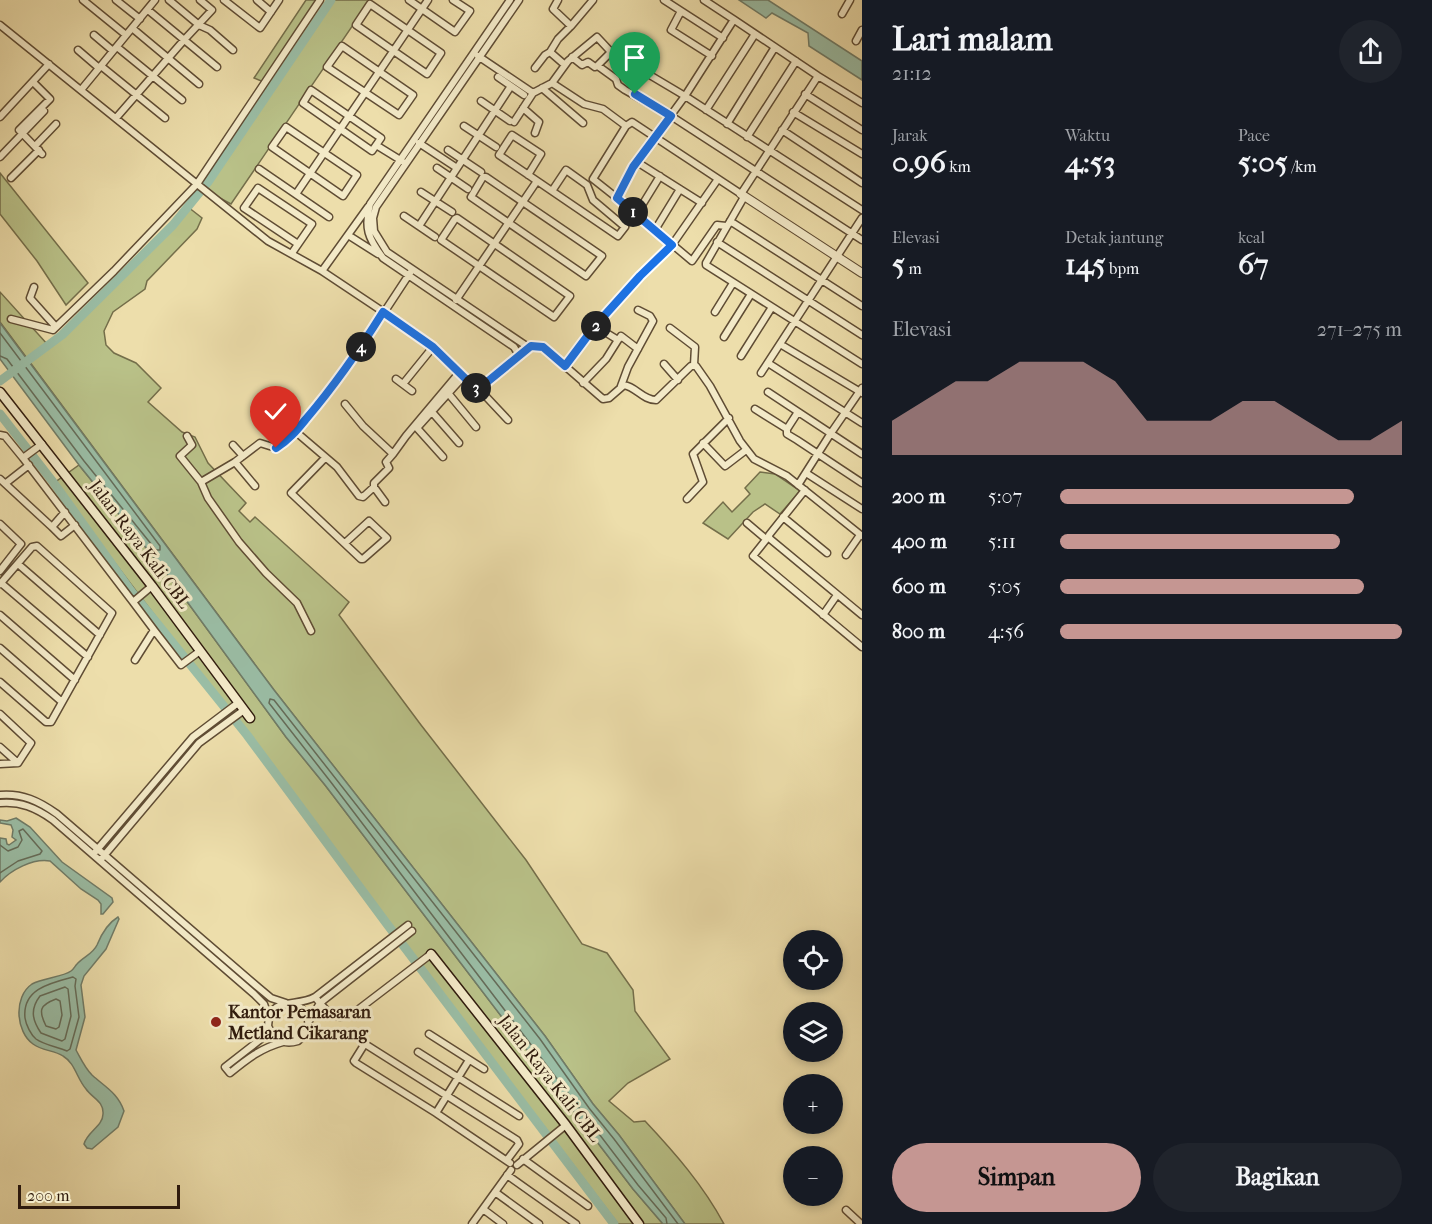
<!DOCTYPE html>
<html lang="id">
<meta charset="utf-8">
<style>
body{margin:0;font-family:"IM FELL French Canon",serif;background:#20242c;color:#f1f3f6;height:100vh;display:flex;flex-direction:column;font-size:22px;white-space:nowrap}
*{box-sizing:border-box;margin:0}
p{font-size:20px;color:#9ea1a6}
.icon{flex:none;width:33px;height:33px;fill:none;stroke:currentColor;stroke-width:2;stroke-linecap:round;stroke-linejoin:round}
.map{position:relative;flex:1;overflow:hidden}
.sheet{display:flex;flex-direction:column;background:#171b24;width:570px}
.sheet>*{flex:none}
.buttons{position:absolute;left:783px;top:930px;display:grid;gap:12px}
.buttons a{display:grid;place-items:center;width:60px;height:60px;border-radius:50%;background:#171b24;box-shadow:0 3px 9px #0003;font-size:30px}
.scale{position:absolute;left:18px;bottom:15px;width:162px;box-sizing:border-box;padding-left:6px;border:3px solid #301b0d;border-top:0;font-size:16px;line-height:21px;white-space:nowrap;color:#301b0d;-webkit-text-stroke:4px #f3eac8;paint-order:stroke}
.pin{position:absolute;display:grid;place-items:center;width:51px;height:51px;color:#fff;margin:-62px -26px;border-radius:50% 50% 50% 0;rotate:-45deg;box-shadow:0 0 6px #0007}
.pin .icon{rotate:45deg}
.km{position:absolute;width:30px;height:30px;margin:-15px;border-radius:50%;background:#222;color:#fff;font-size:16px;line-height:30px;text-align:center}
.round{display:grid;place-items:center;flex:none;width:63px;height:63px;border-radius:32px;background:#20242c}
.overview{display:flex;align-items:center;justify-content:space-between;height:102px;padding:0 30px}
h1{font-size:33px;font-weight:700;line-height:45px}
.figures{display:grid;grid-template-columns:repeat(3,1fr);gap:9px;height:102px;padding:6px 30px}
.figures div{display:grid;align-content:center}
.figures b{font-size:30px;font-weight:700}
.figures small{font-size:16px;font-weight:400}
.figures p{font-size:16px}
.chart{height:168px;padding:12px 30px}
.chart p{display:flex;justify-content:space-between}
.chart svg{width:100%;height:108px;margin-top:6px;fill:#c59692;opacity:.7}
.action{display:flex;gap:12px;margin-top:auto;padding:12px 30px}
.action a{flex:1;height:69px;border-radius:36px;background:#c59692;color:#111;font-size:24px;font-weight:700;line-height:69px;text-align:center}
.action a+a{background:#20242c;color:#f1f3f6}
ul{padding:0 30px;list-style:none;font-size:20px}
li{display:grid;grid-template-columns:96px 72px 1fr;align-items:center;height:45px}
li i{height:15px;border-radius:8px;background:#c59692}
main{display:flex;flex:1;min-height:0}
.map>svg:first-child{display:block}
</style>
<main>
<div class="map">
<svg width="862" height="1224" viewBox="0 0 862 1224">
<rect width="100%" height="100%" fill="#eddeab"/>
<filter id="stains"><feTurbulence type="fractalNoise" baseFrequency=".00333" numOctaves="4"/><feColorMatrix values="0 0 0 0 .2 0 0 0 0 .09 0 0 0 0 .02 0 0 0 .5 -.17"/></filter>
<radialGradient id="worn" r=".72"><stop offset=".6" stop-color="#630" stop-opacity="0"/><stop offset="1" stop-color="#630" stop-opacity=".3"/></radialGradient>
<path fill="#b9c188" stroke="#746e4a" stroke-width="1.5" d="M306 0H320L266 83 254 78Z
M331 0H370L231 204 203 189Z
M0 173 88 283 66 305 37 261 0 214Z
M188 207 202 218 197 229 147 281 145 289 113 312 104 331 106 345 114 353 136 363 161 388 148 402 182 432 195 437 208 463 246 503 239 511 250 522 255 517 349 602 339 615 421 725 526 860 582 944 607 953 633 990 635 1011 670 1059 628 1083 609 1101 634 1122 645 1121C675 1153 703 1185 724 1224H685L619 1135 593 1104 545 1036 274 690 0 322V292L48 345 62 335 173 225Z
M79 465 164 570 286 737 325 785 633 1189 663 1224H618L54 483Z
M760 472 775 474 800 491 780 514 765 504 753 512 728 539 703 523 723 502 732 512 750 494 745 488Z"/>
<path fill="#9abda5" stroke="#707c68" stroke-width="1.5" d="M739 0H768L862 61V80L809 46 808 33 772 13 766 18Z
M0 323 274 690 545 1036 593 1104 619 1135 685 1224H663L633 1189 325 785 286 737 164 570 79 465 0 359Z
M16 818 30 827 62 862 112 898 113 902 103 914H101V904L98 900 81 889 50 861C33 858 11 870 0 882V838L6 839 7 844 9 845 16 840 12 837 13 830 11 825 0 823V820L7 821Z
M118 917 119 919 106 949 84 976 81 985 85 1017 76 1050C81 1059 85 1068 92 1075 105 1087 118 1093 124 1111L118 1127 92 1149 87 1148 84 1144C87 1132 103 1126 103 1114 104 1101 92 1098 86 1089 77 1079 75 1063 63 1056 54 1050 42 1051 33 1044 16 1032 13 997 32 984 43 978 63 977 71 971 74 969 75 966 77 964 83 957 93 954 97 945 101 935 108 923 118 917Z"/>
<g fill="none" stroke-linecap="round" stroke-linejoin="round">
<path stroke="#656c59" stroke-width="1.5" d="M0 333 160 546V550H156L84 461 7 359 0 356
M0 845 8 851 18 847 22 840 19 831 23 829 42 851 40 854 18 861 0 873
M73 977 76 979 75 986 79 1017 70 1049 67 1051C58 1047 44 1045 36 1039 31 1035 26 1025 25 1018 22 989 50 983 73 977Z
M65 987 68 989 71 1016 65 1039 62 1041 41 1033C32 1020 30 1009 40 996Z
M56 999 60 1001 62 1015 59 1027 56 1029 46 1026C38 1010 40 1005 56 999Z
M667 1224 666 1218 638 1185 330 781 269 703 270 699 274 700 540 1039 589 1108 614 1139 678 1224"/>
<path stroke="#9abda5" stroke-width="9" d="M0 381 62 335 173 225 208 182 331 0
M0 414 53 482 131 591 247 735 387 924 614 1224"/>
<g stroke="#5f4c34" stroke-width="9">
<path id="minor" d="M83 0 126 35
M116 0 140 19
M169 0 199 25 210 30 233 50
M224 0 260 28 279 0
M257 0 271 12
M320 0 197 184 268 241 322 271 415 333 433 347 474 387H481L531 346 543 347 603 399 609 398 624 385C636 387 643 400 656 400L691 366H696L710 386 740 441 754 459 787 476 862 536
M409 0 455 32 470 11 453 0
M510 0 370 204C364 228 368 238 383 258L514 347 519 355
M519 0 376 207 373 218 374 231 387 252 528 347
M558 0 553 9 571 26 558 39 550 52 565 65
M664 0 723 38
M370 4 441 53 427 74 356 25Z
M148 10 217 67
M681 11 671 30 712 56
M842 14 850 0
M733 19 818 76 862 103
M0 25 197 184 114 271 53 330 11 319
M571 26 593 0
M132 28 199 84
M94 35 113 51
M856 41 862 30
M342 46 413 95 399 115 327 67Z
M117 47 182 100
M78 50 99 68
M478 56 533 93
M572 57 582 65 588 62 595 67 598 66 616 79 618 85 625 90 671 116 862 240
M101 66 165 118
M535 68 545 55 550 52
M648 74 685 96 733 21V19L704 0
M498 77 524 95
M33 82 50 99 19 130 42 154
M552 83 584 104 603 109 626 126
M542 88 583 123
M81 90 155 0
M311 90 381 138 372 151 303 103Z
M805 94 862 130
M481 101 510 121
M523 108 539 122 535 133
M706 110 755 34
M793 112 862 154
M0 117 49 64
M116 118 184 40 212 10 200 0
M514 122 533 93 552 83 568 61 597 37 611 52 597 66
M727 124 775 47
M464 126 496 147
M286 127 357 175 343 196 272 147Z
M782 130 862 183
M747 137 796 61
M419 143 457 168
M376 145 402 161
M35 146 56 124
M448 150 481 172
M0 157 44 111
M637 162 702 203
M437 168 468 189
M259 169 329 217
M528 175 541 154 512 135 499 155 618 236 625 227 593 200 587 185 566 170 552 191
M483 177H486L602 256 586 276 471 197Z
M11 178 39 150
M421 192 452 212
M296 194 428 0
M744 197 706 263V265L862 364
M617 198 593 179 626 126 632 122 741 194 818 76
M636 215 660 176
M404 216 435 237
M457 218 570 296 554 317 441 240 455 219Z
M730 221 862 306
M419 226 511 86
M726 226 717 225 692 261 617 198 633 167 685 96 862 210
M655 230 680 189
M348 235 378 254
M717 242 862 335
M292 253 312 224 258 188 244 208 298 244
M322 271 368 207
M34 287 30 298 56 327
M456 300 537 181
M715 312 733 283
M595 326 618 340 621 336 638 349
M670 328 695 347 694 365
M724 337 751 294
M780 344 862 393
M741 356 772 307
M768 363 862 423
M664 364 678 380
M565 366 595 326 640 276 672 245 718 179
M761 373 862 218
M396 379 412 391
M583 383 606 359 618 340
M403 384 433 347
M621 386 628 367 653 321 650 316 638 310
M478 388 508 420
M768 392 862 454
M448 393 476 427
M345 404 363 426 393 454 406 436 459 373
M755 409 787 429V434L797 440 862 483
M432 412 459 443
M787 429 798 412
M296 432 337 467 359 496 363 497 374 487 385 502
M0 435 5 436 23 458 133 602 152 586
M187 436 192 445 180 456 201 482 235 462
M703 443 725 466 746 450
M233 445 243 456
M443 457 417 428 463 377
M23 458 42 444
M325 458 291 493 361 559H363L387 538 369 521 345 543
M806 473 862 509
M0 479 52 527 65 512
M201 482 208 498 239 542 266 573 297 603 311 631
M6 483 29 465
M798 485 831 433 862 388
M255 486 235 462 260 443 276 448C288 440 296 430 306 419 345 374 377 323 410 273
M374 487V483L389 468 386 462 393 454
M805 490 769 535V538L862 615
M687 499 703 482 693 454 729 418
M783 517 827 553
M747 523 766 539
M0 524 21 544 0 571
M52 527 61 536 75 525
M769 536 753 556 862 647
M846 555 860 535
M18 564 100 635
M1 583 88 657
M0 584 32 547 37 546 112 613 51 722H46L0 682
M133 602 154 630 135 660
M0 615 75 680
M823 615 837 595
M154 630 181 665 200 651
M0 648 62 702
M0 714 31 743 18 763 0 764
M0 747 18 763
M0 795C22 793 39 801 57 814L259 988 271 998 286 1003
M0 803C20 801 36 808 53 820L254 994 264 1004 269 1018
M96 851 193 737 238 703
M102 858 199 743 244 710
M315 997C329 1014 334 1023 355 1012L431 954
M295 1004C311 1013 313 1029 298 1041 284 1045 274 1040 268 1026 270 995 296 1008 315 997L408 925
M309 1021 320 1003 412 931
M268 1026 261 1039 225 1067 230 1073C247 1059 261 1048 283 1042
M429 1034 484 1069
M418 1052 519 1116
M436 1113 469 1060
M523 1159 588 1206
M507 1160 519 1144 517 1140 365 1044 364 1045 354 1061 356 1063 436 1113 510 1163
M517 1165 566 1125
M507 1175 576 1224
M495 1192 539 1224
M483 1209 503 1224
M846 1210 861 1224
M472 1224 511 1170"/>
</g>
<g stroke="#5f4c34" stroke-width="10">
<path id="tertiary" d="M741 194 862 273"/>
</g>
<g stroke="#301b0d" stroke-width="11">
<path id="secondary" d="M0 392 152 586 250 718
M431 954 566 1125 639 1224"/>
</g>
<use href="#minor" stroke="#f3eac8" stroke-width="6"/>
<use href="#tertiary" stroke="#f3eac8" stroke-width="8"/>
<use href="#secondary" stroke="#f3eac8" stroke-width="8"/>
</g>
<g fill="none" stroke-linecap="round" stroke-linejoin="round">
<g stroke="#fff" stroke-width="12">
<path id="route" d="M276 448C289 440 297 430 306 419 335 385 360 349 383 312L433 347 474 387H481L531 346 543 347 565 366 595 326 640 276 672 245 617 198 633 167 671 116 635 94"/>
</g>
<use href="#route" stroke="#1a73e8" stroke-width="8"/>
</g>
<circle fill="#8f2418" stroke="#f3eac8" stroke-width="2" cx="216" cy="1022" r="6"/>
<g text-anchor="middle" stroke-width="6" stroke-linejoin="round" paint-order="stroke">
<g font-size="18" fill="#301b0d" stroke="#f3eac8">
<text transform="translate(140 544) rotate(53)" y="6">Jalan Raya Kali CBL</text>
<text transform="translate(550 1078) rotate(52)" y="6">Jalan Raya Kali CBL</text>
</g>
<g font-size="18" font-weight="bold" fill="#301b0d" stroke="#f3eac8" text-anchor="start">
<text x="228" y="1018">Kantor Pemasaran<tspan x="228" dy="21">Metland Cikarang</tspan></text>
</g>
</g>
<rect width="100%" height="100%" filter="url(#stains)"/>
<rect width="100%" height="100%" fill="url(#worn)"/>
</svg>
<div class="buttons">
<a><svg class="icon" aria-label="locate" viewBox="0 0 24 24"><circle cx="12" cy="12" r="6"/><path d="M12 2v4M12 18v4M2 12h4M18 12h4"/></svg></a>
<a><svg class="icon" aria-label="layers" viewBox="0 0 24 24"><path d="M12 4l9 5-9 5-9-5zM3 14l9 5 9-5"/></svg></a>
<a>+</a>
<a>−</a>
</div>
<div class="scale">200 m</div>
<div class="pin" style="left:635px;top:94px;background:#1e9e55"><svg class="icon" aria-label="arrive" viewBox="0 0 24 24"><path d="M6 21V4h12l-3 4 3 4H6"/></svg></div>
<div class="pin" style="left:276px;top:448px;background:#d93025"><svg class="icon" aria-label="check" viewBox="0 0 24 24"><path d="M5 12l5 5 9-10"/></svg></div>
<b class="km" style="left:633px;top:212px">1</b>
<b class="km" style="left:596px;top:326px">2</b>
<b class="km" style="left:476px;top:388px">3</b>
<b class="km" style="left:361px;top:347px">4</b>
</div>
<section class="sheet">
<div class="overview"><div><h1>Lari malam</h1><p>21:12</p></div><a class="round"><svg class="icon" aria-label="share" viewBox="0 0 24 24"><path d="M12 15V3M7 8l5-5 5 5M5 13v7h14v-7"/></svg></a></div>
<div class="figures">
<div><p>Jarak</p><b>0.96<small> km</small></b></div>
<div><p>Waktu</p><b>4:53</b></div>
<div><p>Pace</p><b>5:05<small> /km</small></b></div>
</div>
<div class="figures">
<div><p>Elevasi</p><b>5<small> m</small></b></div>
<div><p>Detak jantung</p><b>145<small> bpm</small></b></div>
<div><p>kcal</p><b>67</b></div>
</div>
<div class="chart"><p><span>Elevasi</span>271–275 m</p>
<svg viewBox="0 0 160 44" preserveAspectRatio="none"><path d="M0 44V30L10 22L20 14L30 14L40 6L50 6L60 6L70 14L80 30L90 30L100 30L110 22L120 22L130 30L140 38L150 38L160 30V44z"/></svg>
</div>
<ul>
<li><b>200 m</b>5:07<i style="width:86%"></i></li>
<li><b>400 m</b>5:11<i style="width:82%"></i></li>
<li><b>600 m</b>5:05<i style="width:89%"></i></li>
<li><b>800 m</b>4:56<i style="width:100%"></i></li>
</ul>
<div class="action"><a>Simpan</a><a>Bagikan</a></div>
</section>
</main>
